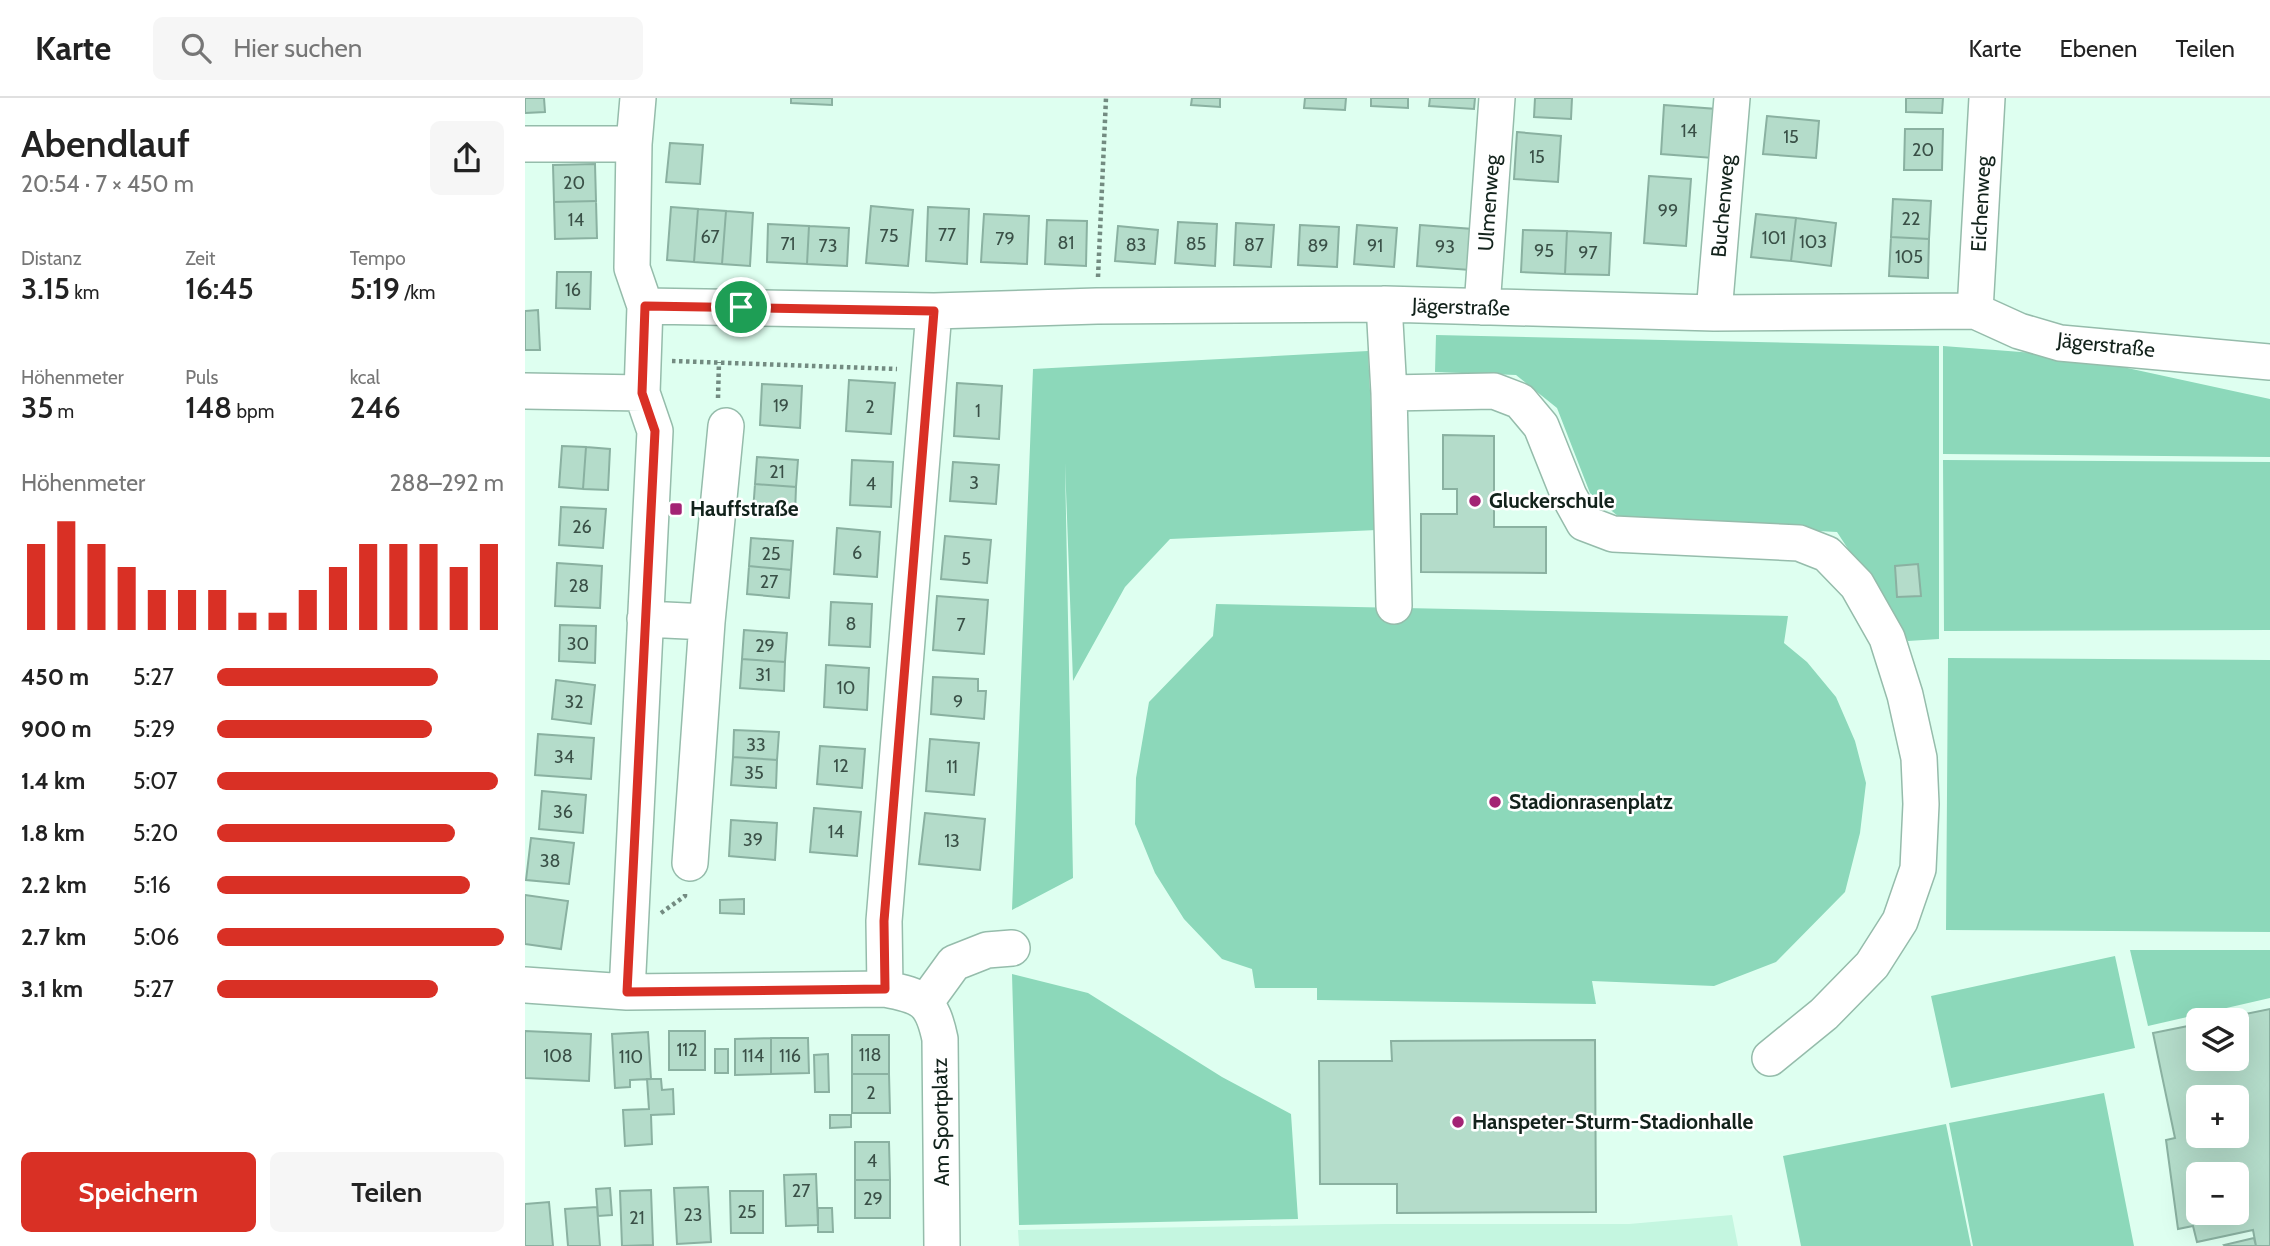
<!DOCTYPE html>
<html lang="de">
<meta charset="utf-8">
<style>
body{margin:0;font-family:Cabin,sans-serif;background:#f6f6f6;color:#222;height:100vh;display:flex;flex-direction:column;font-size:26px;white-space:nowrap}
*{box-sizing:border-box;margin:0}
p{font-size:23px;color:#767676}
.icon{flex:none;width:38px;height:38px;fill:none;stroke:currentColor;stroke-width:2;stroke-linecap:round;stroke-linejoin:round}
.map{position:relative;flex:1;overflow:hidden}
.sheet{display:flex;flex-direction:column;background:#fff;width:525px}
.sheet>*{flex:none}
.buttons{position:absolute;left:1661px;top:910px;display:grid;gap:14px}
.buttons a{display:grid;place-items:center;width:63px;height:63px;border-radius:10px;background:#fff;box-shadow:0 7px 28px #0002;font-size:35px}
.pin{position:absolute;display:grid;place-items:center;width:60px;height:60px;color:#fff;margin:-30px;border:4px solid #fff;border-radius:50%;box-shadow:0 2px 7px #0007}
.round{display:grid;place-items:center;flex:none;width:74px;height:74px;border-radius:10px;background:#f6f6f6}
.head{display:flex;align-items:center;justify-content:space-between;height:119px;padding:0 21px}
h1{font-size:38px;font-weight:600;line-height:52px}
.figures{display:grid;grid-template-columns:repeat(3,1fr);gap:10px;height:119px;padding:7px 21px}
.figures div{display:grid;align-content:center}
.figures b{font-size:30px;font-weight:600}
.figures small{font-size:19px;font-weight:400}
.figures p{font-size:19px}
.chart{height:196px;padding:14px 21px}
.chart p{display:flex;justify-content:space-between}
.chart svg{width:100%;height:126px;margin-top:7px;stroke:#d93025;stroke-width:6}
.cta{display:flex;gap:14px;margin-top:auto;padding:14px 21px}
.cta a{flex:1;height:80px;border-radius:10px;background:#d93025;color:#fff;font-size:28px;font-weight:600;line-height:80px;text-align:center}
.cta a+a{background:#f6f6f6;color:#222}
ul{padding:0 21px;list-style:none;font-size:23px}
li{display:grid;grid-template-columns:112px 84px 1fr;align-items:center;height:52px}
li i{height:18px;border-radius:9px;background:#d93025}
header{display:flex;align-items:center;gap:42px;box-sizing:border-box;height:98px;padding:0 35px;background:#fff;border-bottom:2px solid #e0e0e0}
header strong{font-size:33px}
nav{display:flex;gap:38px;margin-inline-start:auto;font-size:24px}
.search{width:490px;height:63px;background:#f6f6f6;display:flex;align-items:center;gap:18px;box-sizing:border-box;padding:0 24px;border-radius:10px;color:#767676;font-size:26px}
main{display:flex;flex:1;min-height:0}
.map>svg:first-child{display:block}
</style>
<header>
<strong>Karte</strong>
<div class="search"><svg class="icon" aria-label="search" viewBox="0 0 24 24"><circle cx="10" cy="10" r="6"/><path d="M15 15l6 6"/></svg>Hier suchen</div>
<nav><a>Karte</a><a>Ebenen</a><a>Teilen</a></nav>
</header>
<main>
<section class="sheet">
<div class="head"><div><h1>Abendlauf</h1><p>20:54 · 7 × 450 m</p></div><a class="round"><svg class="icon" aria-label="share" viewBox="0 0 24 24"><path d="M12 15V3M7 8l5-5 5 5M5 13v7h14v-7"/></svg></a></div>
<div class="figures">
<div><p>Distanz</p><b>3.15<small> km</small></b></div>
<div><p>Zeit</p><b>16:45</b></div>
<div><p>Tempo</p><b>5:19<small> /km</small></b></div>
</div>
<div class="figures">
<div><p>Höhenmeter</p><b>35<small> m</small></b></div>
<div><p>Puls</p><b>148<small> bpm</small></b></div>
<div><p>kcal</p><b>246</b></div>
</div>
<div class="chart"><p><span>Höhenmeter</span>288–292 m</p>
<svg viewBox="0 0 160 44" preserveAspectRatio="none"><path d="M5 44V14M15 44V6M25 44V14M35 44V22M45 44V30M55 44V30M65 44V30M75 44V38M85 44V38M95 44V30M105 44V22M115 44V14M125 44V14M135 44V14M145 44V22M155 44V14"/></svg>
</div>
<ul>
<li><b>450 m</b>5:27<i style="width:77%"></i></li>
<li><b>900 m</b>5:29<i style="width:75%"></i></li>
<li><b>1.4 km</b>5:07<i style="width:98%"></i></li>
<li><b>1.8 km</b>5:20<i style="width:83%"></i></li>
<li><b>2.2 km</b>5:16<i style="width:88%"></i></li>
<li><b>2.7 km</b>5:06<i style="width:100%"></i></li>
<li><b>3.1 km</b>5:27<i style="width:77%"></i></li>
</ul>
<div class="cta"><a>Speichern</a><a>Teilen</a></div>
</section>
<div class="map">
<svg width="1745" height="1148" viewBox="0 0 1745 1148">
<rect width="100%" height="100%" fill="#defff0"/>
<path fill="#c4f6e0" d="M1207 1117 1213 1148H494L493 1132 861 1126H1104Z"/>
<path fill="#8cd8ba" d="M911 237 1414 248V541L1383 543 1312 434 1099 423 1065 395 1032 310 991 277 910 274Z
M1418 248 1547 258 1745 301V359L1418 356Z
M843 253 852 432 645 441 600 489 548 583 540 365 548 780 487 812 508 271Z
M1418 362 1745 364V532L1419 533Z
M691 506 1263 518 1259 545 1282 564 1311 599 1330 643 1341 685 1335 735 1320 794 1251 864 1189 888 1067 883 1071 906 792 902V890H730L727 871 697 861 659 821 630 775 610 726 611 680 624 604 688 538Z
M1423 560 1745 562V834L1421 832Z
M1605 852H1745V900L1623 928Z
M1590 858 1610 950 1426 990 1406 898Z
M487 876 563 895 697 979 766 1016 773 1121 494 1127Z
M1579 995 1609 1148H1448L1424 1025Z
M1421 1026 1446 1148H1276L1258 1058Z"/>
<path fill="#b4dcca" stroke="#8ab1a1" stroke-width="2" fill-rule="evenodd" d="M0 0H19L20 14 0 15Z
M266 0H307V7L266 5Z
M667 0H695V9L666 7Z
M780 0H821L820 12 779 10Z
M846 0H883V10L846 8Z
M905 0H950L949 11 904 8Z
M1010 0H1047L1046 21 1009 19Z
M1381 0H1418L1417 15 1381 14Z
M1139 7 1192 11 1188 60 1136 56Z
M1242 18 1294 23 1291 60 1238 56Z
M1380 31H1418L1417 72H1379Z
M992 34 1036 38 1033 84 989 81Z
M145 45 178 47 175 86 141 84Z
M70 66 71 103 29 104 28 67Z
M1124 78 1166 81 1161 148 1119 145Z
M1368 101 1406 103 1404 141 1366 139Z
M71 103 72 140 30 141 29 104Z
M346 108 388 112 383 168 341 165Z
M146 109 173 111 169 164 142 162Z
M403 109 444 111 442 166 401 163Z
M173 111 201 113 197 166 169 164Z
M201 113 228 115 225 168 197 166Z
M459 116 504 118 502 166 456 164Z
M1231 116 1271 120 1266 163 1226 159Z
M1271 120 1311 125 1306 168 1266 163Z
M522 122 562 123 561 168 520 166Z
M653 124 692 126 690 168 650 165Z
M711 125 749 127 746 169 709 167Z
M243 126 284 128 282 166 242 164Z
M775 127 814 129 812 169 773 167Z
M832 127 872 130 869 169 829 166Z
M895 127 948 131 945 172 892 168Z
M284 128 324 130 322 168 282 166Z
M593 128 633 132 630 166 590 163Z
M998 132 1042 133 1040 176 996 174Z
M1042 133 1086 135 1084 177 1040 176Z
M1366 139 1404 141 1403 180 1364 178Z
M32 174H66L65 211 31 210Z
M13 212 15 252H0V213Z
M324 282 370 285 366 336 321 333Z
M432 285 477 288 474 341 429 338Z
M237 286 277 288 275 330 235 327Z
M918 337 969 338V429H1021V475L896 474V416H932V391H918Z
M37 348 61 349 58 391 34 389Z
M61 349 85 351 83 392 58 391Z
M232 359 273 362 271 389 230 386Z
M327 362 368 364 366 409 325 407Z
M428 364 474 367 471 406 425 403Z
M230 386 271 389 270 417 228 414Z
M36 409 81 411 78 450 34 447Z
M312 430 355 434 352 479 309 476Z
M420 438 466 442 462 485 416 481Z
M226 440 268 443 266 472 224 468Z
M32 465 77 468 75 510 30 508Z
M1393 466 1396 498 1372 499 1370 468Z
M224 468 266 472 264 500 222 496Z
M412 498 463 502 459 556 408 552Z
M306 504 347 506 345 549 304 547Z
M35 527 71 528 70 565 34 563Z
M219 532 262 535 260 564 217 561Z
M217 561 260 564 259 593 215 590Z
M301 567 344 570 342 612 299 609Z
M408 579 453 581V593H461L459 621 406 616Z
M31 582 70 587 66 626 27 621Z
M209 632 254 634 252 662 208 659Z
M13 636 69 640 66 681 10 677Z
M405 641 454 645 449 697 401 693Z
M295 648 340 651 337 690 292 686Z
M208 659 252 662 251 690 206 687Z
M17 693 61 697 58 735 14 731Z
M289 710 336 714 332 758 285 754Z
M400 715 460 721 455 772 394 766Z
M206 722 252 725 250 762 204 758Z
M6 740 49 745 44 786 1 782Z
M0 797 43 803 36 851 0 846Z
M219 801V816L195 815V802Z
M1745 911V1148H1731L1728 1132 1672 1144 1668 1128 1653 1131 1641 1042 1650 1040 1628 935 1673 926V961H1712V922H1691ZM1673 999H1712V1038H1673ZM1673 1076H1712V1115H1673Z
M0 933 66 936 64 983 0 980Z
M144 933H180V972H144Z
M123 934 126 981 105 982V989L90 990 87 936Z
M327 937H364V976H327Z
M246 940H283L284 975 246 976Z
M246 940V976L210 977V941Z
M1070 942 1071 1114 872 1115V1086H795L794 963H867L866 943Z
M190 951H203V975H190Z
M303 956 304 994H290L289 957Z
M327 976H364L365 1015H327Z
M122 981H136L137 992 148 991 149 1016 126 1017 127 1046 100 1048 98 1012 124 1011Z
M305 1017H326V1029L305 1030Z
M330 1044H364L365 1082H330Z
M291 1076 293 1127 261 1128 259 1077Z
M330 1082H365V1120H330Z
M183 1089 186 1144 152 1146 149 1090Z
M85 1090 87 1117 73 1118 71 1091Z
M126 1092 128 1147 97 1148 95 1093Z
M205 1093H238V1135H206Z
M24 1104 28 1148H0V1106Z
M72 1109 75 1148H43L40 1111Z
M293 1110H307L308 1134H293Z
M1729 1140 1731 1148H1700L1699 1147Z"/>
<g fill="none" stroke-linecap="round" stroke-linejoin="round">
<g stroke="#95bcab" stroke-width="38">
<path id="minor" d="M0 46H109
M859 206 864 295 869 508
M120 208 409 213 572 208 859 206 1189 215 1450 213 1494 233 1535 245 1745 264
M957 209 972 0
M1450 213 1462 0
M1189 215 1207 0
M0 293 117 295
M864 295 969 293 995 303 1016 328 1044 398 1059 425 1088 436 1274 445 1302 456 1332 487 1362 540 1380 597 1394 660 1396 706 1393 771 1375 823 1347 867 1299 916 1245 960
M120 521 182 524
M165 765 182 524 201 328
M0 887 102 894 360 891C398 898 407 903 415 941L417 1148
M360 891 359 823 409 213
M102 894 130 333 117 295 120 208 107 170 109 46 113 0
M400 905 429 865 462 852 487 850"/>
</g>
<path stroke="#738b81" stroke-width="4.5" stroke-dasharray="3.5 3.5" stroke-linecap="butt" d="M573 179 581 0
M147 263 372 271
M193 300 194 264
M136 815 160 798V794"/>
<use href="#minor" stroke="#fff" stroke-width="35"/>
</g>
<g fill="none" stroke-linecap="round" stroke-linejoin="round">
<g stroke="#fff" stroke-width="14">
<path id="route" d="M120 208 409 213 359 823 360 891 102 894 130 333 117 295Z"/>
</g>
<use href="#route" stroke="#d93025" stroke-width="9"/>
</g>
<g fill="#a32374" stroke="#fff" stroke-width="2.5">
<circle cx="950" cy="403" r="7"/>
<rect x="144" y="404" width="14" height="14" rx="3.5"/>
<circle cx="970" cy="704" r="7"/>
<circle cx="933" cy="1024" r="7"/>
</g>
<g text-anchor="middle" stroke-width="5" stroke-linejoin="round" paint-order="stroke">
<g font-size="18" fill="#3a5047">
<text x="1164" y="39">14</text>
<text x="1266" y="45">15</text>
<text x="1398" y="58">20</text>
<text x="1012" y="65">15</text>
<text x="49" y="91">20</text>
<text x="1143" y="119">99</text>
<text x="1386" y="127">22</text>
<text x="51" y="128">14</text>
<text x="422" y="143">77</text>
<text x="364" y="144">75</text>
<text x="185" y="145">67</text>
<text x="1249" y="146">101</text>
<text x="480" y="147">79</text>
<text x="1288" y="150">103</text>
<text x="541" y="151">81</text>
<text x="263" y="152">71</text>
<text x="671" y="152">85</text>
<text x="611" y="153">83</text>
<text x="729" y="153">87</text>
<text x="303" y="154">73</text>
<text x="793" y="154">89</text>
<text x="850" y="154">91</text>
<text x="920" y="155">93</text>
<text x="1019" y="159">95</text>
<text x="1063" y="161">97</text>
<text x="1384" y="165">105</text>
<text x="48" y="198">16</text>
<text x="256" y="314">19</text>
<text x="345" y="315">2</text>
<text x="453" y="319">1</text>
<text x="252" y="380">21</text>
<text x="449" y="391">3</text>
<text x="346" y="392">4</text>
<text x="57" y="435">26</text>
<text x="332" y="461">6</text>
<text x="246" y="462">25</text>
<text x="441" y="467">5</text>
<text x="244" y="490">27</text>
<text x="54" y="494">28</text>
<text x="326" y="532">8</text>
<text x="436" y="533">7</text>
<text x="53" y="552">30</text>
<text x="240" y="554">29</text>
<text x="238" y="583">31</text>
<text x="321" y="596">10</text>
<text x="49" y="610">32</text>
<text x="433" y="610">9</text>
<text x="231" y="653">33</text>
<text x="39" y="665">34</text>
<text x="316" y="674">12</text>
<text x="427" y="675">11</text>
<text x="229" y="681">35</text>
<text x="38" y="720">36</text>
<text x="311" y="740">14</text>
<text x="228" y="748">39</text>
<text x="427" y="749">13</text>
<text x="25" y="769">38</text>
<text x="162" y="958">112</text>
<text x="345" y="963">118</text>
<text x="33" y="964">108</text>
<text x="228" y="964">114</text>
<text x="265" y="964">116</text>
<text x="106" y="965">110</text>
<text x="346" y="1001">2</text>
<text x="347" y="1069">4</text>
<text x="276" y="1099">27</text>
<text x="348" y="1107">29</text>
<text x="222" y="1120">25</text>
<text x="168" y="1123">23</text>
<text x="112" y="1126">21</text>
</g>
<g font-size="21" fill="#12221b" stroke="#fff">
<text transform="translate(964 105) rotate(-86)" y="7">Ulmenweg</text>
<text transform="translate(1456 106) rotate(-87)" y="7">Eichenweg</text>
<text transform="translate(1198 108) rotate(-85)" y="7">Buchenweg</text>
<text transform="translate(936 209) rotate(2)" y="7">Jägerstraße</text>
<text transform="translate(1581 247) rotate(6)" y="7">Jägerstraße</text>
<text transform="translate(416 1024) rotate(-91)" y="7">Am Sportplatz</text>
</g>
<g font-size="21" font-weight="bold" fill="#12221b" stroke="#fff" text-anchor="start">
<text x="964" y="410">Gluckerschule</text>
<text x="165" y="418">Hauffstraße</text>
<text x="984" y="711">Stadionrasenplatz</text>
<text x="947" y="1031">Hanspeter-Sturm-Stadionhalle</text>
</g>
</g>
</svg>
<div class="buttons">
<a><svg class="icon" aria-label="layers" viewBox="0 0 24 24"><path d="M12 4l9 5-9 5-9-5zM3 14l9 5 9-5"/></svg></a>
<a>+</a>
<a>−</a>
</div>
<div class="pin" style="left:216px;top:209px;background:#1e9e55"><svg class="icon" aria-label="arrive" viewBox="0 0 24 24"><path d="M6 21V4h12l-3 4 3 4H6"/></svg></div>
</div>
</main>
